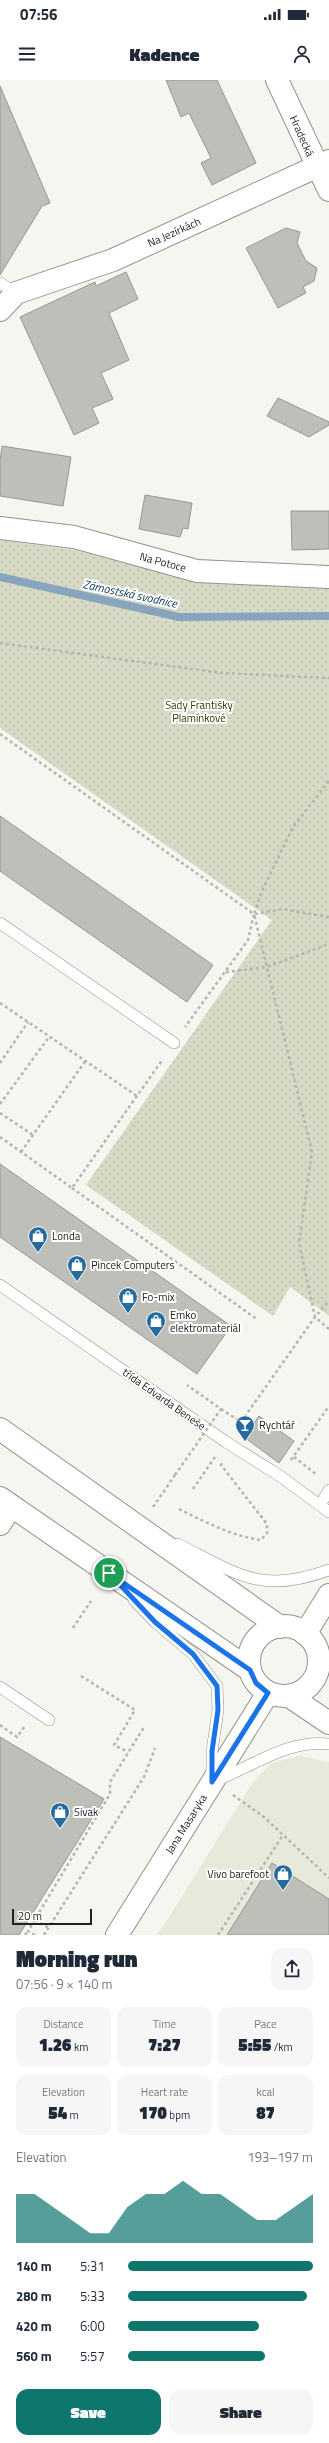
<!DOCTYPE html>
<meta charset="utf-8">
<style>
body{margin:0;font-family:"Titillium Web",sans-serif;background:#f6f6f7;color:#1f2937;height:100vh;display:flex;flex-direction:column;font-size:15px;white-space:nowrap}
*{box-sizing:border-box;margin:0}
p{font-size:13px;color:#747a83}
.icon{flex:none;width:22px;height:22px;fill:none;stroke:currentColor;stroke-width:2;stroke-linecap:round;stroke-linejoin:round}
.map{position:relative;height:1855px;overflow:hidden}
.details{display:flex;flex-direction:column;background:#fff;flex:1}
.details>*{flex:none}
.scale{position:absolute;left:12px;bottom:10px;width:80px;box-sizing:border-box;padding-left:4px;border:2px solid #21221f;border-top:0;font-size:11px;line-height:14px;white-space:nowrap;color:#21221f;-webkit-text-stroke:3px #fff;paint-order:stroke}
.pin{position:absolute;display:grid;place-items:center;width:34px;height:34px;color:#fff;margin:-17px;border:2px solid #fff;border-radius:50%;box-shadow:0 1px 4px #0007}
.round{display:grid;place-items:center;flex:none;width:42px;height:42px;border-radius:12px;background:#f6f6f7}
.overview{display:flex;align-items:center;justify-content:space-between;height:68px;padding:0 16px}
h1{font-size:22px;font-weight:800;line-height:30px}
.stats{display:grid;grid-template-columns:repeat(3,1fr);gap:6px;height:68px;padding:4px 16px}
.stats div{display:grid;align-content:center;border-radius:10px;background:#f6f6f7;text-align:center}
.stats b{font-size:17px;font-weight:800}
.stats small{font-size:11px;font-weight:400}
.stats p{font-size:11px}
.chart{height:112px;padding:8px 16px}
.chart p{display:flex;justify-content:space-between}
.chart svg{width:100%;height:72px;margin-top:4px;fill:#0f766e;opacity:.7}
.action{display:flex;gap:8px;margin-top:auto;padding:8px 16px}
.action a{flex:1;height:46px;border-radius:12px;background:#0f766e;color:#fff;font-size:16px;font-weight:800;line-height:46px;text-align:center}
.action a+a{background:#f6f6f7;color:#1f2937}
ul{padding:0 16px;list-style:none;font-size:13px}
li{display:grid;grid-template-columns:64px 48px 1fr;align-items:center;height:30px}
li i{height:10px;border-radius:5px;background:#0f766e}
.status{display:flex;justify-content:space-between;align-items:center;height:28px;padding:0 20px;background:#fff;direction:ltr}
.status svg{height:11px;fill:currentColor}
header{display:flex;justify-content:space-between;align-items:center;height:52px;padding:0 16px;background:#fff;font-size:18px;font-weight:800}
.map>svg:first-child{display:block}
</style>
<div class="status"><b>07:56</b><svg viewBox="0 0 49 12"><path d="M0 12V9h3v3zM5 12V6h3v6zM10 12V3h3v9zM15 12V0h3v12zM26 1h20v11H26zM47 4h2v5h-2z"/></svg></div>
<header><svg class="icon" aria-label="menu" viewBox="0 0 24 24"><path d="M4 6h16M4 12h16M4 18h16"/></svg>Kadence<svg class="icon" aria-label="person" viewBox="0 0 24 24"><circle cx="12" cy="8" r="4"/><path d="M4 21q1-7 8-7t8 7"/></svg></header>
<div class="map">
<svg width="329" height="1855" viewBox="0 0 329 1855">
<defs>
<pattern id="grass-dots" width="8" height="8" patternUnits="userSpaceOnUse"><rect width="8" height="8" fill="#d7dbc5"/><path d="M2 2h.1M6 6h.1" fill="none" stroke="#b8bca9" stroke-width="1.8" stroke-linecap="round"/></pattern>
</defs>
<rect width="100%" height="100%" fill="#f5f6ef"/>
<path fill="#e7e9db" d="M300 1676 329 1682V1855H155L163 1847 251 1705 271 1683Z"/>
<path fill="url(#grass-dots)" d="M0 460 75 470 196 502 329 509V1236L290 1207 273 1236 86 1105 272 840 0 648Z"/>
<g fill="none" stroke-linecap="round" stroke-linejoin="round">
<path stroke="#89a5bd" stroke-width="8" d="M0 497 179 537 329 536"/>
</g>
<path fill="#bebfb8" stroke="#969790" d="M166 0H217L256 83 212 105 201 83 211 78 189 33 181 37Z
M0 6 50 123 42 126 0 195Z
M286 148 300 152 297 163 306 181 317 188 314 201 303 207 306 213 278 228 246 168Z
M126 192 138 219 109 233 129 280 101 293 113 319 92 328 99 343 74 355 20 237 95 202 96 206Z
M278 318 329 342V345L309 357 267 336Z
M2 366 71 377 63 426 0 416V381Z
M145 415 192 423 188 449 183 448 180 457 139 449Z
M291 431H329V469L292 470Z
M0 736 213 885 187 922 0 791Z
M0 1084 231 1246 197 1294 0 1157Z
M259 1336 294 1361 279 1383 244 1357Z
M0 1657 104 1719 19 1855H0Z
M272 1783 329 1819V1855H227Z"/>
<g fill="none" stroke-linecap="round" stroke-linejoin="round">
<g stroke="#92938c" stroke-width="12">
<path id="service" d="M0 203 16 213
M0 843 174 963
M0 1205 226 1362 280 1396 329 1432
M320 1425 329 1410
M178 1464C237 1494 261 1515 329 1490
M134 1520 155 1542 193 1574 217 1606 218 1630 212 1671V1702C251 1688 286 1659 329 1664
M0 1607 49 1640"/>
</g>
<g stroke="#92938c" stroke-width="24">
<path id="minor" d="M0 230 16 213 113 180 329 81
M0 448 74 457 197 491 329 497
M0 1444 11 1426
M305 1554 329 1515
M117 1855 268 1613"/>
</g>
<g stroke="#92938c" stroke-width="24">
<path id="tertiary" d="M277 0 329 110
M0 1349 280 1547
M0 1418 250 1590
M249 1581a35 35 0 1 1 70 0a35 35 0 1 1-70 0Z
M289 1616 329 1643"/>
</g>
<path stroke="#b4b5af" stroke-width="2.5" stroke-dasharray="3 3" stroke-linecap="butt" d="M0 563 222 593 329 598
M0 654 254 834 248 860 185 947
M329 701 293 747 262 811 254 834 312 1072 299 1163 315 1237 329 1249
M255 834 282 829 329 837
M226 892 267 887 329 864
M0 923 137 1016
M0 983 28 942
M0 1024 49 957
M0 1033 33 1055
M0 1057 72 1108 163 979
M21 1072 86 980
M72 1108 258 1240
M221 1329 241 1342 315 1237 329 1221
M294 1377 317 1395
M291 1380 329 1326
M193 1409 215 1377
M153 1427 175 1395
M179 1429C205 1442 232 1456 261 1460L267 1453V1444L221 1385 223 1382
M73 1548 91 1521
M81 1596 135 1630 114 1665 128 1672
M0 1645 17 1657 25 1646
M233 1715 264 1737 329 1798
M35 1840 49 1848
M25 1855 28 1851
M35 1855 28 1851 110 1714V1702L144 1647
M44 1855 144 1697 155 1668
M218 1855 283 1755"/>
<use href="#service" stroke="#fff" stroke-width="11"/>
<use href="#minor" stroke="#fff" stroke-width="22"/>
<use href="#tertiary" stroke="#fff" stroke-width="22"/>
<path stroke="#b4b5af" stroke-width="2.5" stroke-dasharray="3 3" stroke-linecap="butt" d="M175 1395 221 1329 187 1305"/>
</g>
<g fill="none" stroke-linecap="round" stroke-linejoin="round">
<g stroke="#fff" stroke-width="8">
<path id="route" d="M109 1493 250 1590 256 1603 268 1613 212 1702V1671L218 1630 217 1606 193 1574 155 1542Z"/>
</g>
<use href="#route" stroke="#1a73e8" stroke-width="5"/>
</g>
<defs>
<g id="shop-pin" transform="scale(1)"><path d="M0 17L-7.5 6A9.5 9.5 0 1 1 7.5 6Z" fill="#256b9f" stroke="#fff"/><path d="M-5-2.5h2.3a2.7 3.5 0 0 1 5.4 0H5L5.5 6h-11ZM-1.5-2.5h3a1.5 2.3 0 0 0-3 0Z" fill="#fff"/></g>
<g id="bar-pin" transform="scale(1)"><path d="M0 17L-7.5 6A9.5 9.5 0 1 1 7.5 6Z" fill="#256b9f" stroke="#fff"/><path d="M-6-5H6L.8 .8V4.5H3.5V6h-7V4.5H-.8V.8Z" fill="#fff"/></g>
</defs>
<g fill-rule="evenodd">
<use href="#shop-pin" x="38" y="1156"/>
<use href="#shop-pin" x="77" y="1185"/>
<use href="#shop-pin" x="128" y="1217"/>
<use href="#shop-pin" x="156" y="1241"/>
<use href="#bar-pin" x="245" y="1345"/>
<use href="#shop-pin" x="60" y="1732"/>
<use href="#shop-pin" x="283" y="1794"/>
</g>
<g text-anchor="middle" stroke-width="4" stroke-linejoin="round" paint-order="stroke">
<g font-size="11" fill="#21221f" stroke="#fff">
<text transform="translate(302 56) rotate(66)" y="4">Hradecká</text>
<text transform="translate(174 152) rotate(-24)" y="4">Na Jezírkách</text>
<text transform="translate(163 482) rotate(15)" y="4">Na Potoce</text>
<text transform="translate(164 1319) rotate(35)" y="4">třída Edvarda Beneše</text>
<text transform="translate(186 1744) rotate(-58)" y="4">Jana Masaryka</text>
</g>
<g font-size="11" fill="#343a00" stroke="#fff">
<text x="199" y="629">Sady Františky<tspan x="199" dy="13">Plamínkové</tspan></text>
</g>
<g font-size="11" fill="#21221f" stroke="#fff" text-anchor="start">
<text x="52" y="1160">Londa</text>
<text x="91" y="1189">Pincek Computers</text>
<text x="142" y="1221">Fo-mix</text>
<text x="170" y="1239">Emko<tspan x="170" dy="13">elektromateriál</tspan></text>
<text x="259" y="1349">Rychtář</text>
<text x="74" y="1736">Sivak</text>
<text x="269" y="1798" text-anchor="end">Vivo barefoot</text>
</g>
<g font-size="12" font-style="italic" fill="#0e3d60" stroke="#fff">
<text transform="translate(130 514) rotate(12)" y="4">Zámostská svodnice</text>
</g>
</g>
</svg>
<div class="scale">20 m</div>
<div class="pin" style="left:109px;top:1493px;background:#1e9e55"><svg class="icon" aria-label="arrive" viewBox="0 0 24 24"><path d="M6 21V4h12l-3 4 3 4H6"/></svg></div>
</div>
<section class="details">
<div class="overview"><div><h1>Morning run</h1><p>07:56 · 9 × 140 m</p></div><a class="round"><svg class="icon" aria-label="share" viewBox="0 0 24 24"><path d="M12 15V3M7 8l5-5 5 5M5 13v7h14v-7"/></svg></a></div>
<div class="stats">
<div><p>Distance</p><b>1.26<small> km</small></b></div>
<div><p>Time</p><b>7:27</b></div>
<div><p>Pace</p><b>5:55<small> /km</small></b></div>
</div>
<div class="stats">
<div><p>Elevation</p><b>54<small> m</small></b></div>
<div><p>Heart rate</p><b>170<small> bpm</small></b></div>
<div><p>kcal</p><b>87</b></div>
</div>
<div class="chart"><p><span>Elevation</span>193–197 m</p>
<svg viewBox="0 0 160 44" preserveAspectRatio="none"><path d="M0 44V14L10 14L20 22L30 30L40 38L50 38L60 22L70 14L80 14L90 6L100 14L110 14L120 22L130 30L140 30L150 22L160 14V44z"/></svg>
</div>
<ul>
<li><b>140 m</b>5:31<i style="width:100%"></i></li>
<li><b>280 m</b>5:33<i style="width:97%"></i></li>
<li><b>420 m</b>6:00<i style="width:71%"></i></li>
<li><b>560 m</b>5:57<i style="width:74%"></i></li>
</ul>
<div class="action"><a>Save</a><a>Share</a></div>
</section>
